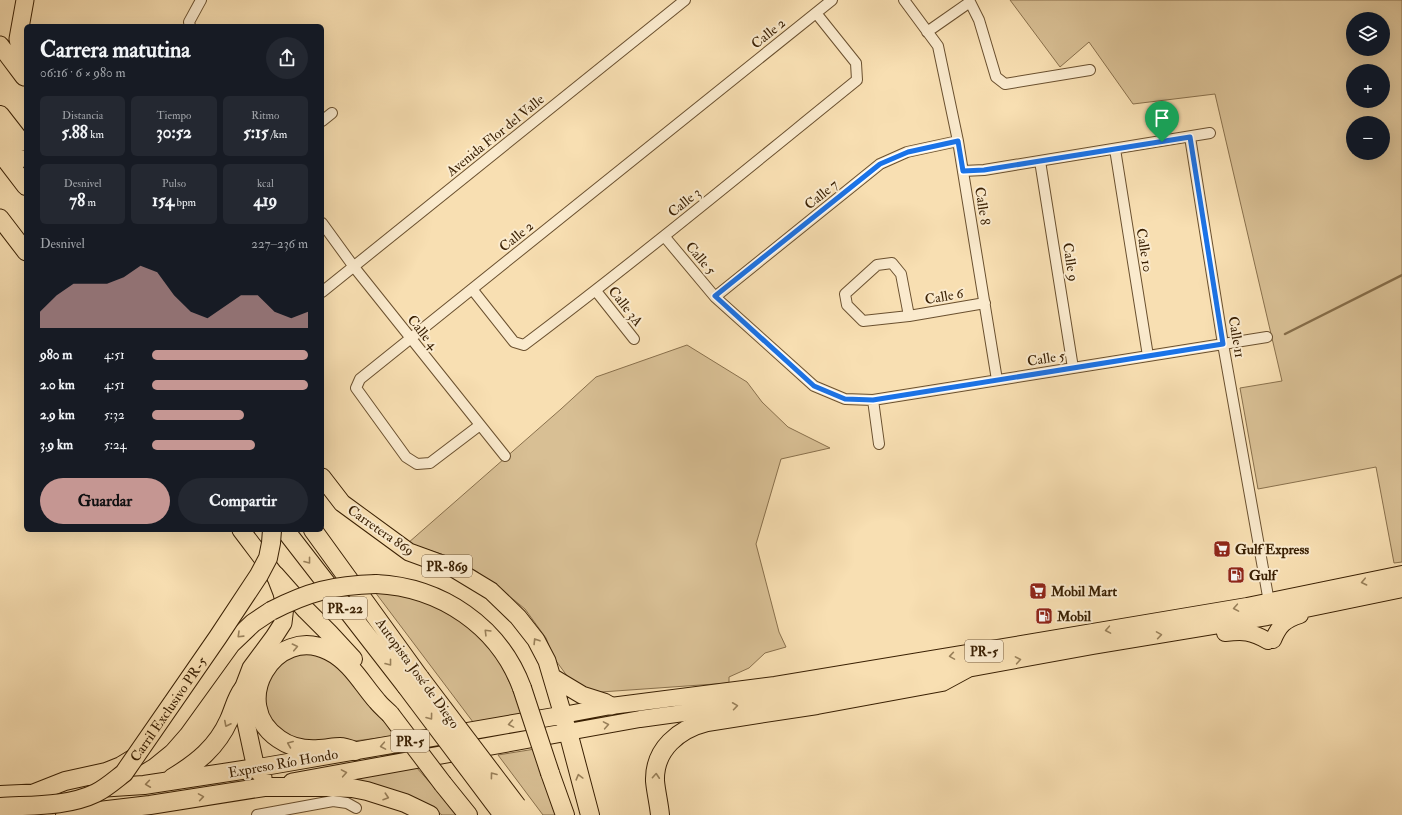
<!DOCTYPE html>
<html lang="es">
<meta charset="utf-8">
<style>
body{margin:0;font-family:"IM FELL Double Pica",serif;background:#242831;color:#f1f3f6;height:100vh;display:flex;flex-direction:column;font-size:15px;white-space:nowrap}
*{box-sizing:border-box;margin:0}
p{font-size:13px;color:#9ea1a6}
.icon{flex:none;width:22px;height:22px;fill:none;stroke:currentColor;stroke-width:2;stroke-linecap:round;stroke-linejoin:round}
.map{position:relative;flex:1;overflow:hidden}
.details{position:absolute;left:24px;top:24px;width:300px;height:508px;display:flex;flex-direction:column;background:#171b24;border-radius:6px;box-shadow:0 4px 16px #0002}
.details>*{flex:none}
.controls{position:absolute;left:1346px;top:12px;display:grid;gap:8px}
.controls a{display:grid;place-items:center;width:44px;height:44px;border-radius:50%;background:#171b24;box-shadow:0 4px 16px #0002;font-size:20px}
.pin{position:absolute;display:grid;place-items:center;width:34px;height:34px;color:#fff;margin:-41px -17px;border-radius:50% 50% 50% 0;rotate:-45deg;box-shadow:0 0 4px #0007}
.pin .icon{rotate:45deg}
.round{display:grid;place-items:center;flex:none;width:42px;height:42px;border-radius:21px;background:#242831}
.headline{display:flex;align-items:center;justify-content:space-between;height:68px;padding:0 16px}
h1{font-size:22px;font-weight:800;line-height:30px}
.metrics{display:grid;grid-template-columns:repeat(3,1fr);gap:6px;height:68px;padding:4px 16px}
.metrics div{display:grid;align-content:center;border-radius:6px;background:#242831;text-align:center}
.metrics b{font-size:17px;font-weight:800}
.metrics small{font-size:11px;font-weight:400}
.metrics p{font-size:11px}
.chart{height:112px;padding:8px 16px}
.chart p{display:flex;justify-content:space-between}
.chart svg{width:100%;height:72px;margin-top:4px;fill:#c59692;opacity:.7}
.cta{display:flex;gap:8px;margin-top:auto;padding:8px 16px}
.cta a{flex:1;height:46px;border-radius:24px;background:#c59692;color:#111;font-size:16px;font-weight:800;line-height:46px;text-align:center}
.cta a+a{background:#242831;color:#f1f3f6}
ul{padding:0 16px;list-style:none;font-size:13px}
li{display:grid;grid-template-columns:64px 48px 1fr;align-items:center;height:30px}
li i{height:10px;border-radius:5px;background:#c59692}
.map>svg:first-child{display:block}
</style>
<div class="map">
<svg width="1402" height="815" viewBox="0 0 1402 815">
<rect width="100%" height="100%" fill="#f8dfb2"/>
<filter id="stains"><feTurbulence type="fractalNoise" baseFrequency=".005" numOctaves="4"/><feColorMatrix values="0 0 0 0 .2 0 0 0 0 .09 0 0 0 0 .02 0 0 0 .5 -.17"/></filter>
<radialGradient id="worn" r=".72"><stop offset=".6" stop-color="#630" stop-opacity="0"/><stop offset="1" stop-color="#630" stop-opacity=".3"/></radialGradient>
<path fill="#d8bf94" stroke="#89704c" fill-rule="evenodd" d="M1010 0H1402V562L1394 563 1376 467 1258 489 1240 388 1282 381 1215 94 1133 104 1089 42 1060 67ZM1353 19H1383V49H1353ZM1353 71H1383V101H1353ZM1353 123H1383V153H1353Z
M687 345 747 382 762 402 788 427 830 448 781 459 756 544 779 632 786 647 765 653 749 668 729 677V683L601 692 588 689 570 680 554 658 546 638 525 609 508 595 476 571 447 556 408 543 561 409 596 377Z
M375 592 406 594 444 608 495 650 524 715 473 722Z
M318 654 343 670 377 709 394 736 330 744 290 737 273 725 263 706 269 673 294 655Z
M535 749 559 815H543L498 755Z
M416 767 459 815H442L431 807 345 778Z"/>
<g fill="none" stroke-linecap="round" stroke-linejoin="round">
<path stroke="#856c48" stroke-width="2.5" d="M1285 334 1402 275"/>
<g stroke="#6a502f" stroke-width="12">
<path id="minor" d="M904 0 938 46 958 141 997 380
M969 0 979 20 996 77 1005 84 1090 70
M190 26 189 22 201 0
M927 32 970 2
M322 121 332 113
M1190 137 1223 344 1269 602 1268 606
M1115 149 1148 356
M1040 161 1073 368
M963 171 984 170 1210 133
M322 223 354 267 505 456
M664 236 715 297 814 386 845 399 873 400 1267 337
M892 263 901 274 909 316 863 321 847 305 845 294 877 265Z
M472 289 514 342 524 345C637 260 747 169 857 80L856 63 816 13
M596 291 634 339
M322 292 685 0
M715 297 880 164 907 152 958 141
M909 316 985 303
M873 400 879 444
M480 425 430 463 417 464 406 457 356 388 360 379 832 0
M257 815 333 801 347 803 356 808"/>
</g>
<g stroke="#3a2003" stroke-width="18">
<path id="primary" d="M1225 633C1243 631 1251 631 1268 641
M1273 640C1279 626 1284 620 1300 615
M563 715 611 706 775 685 962 654 1247 606 1402 574
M568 732 640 719 777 700 966 669 1093 646 1267 617 1402 589"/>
</g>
<g stroke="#3a2003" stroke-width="19">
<path id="trunk" d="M25 0 18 39 26 76
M0 45 24 77
M0 218 26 252
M241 530 275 575 282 593 285 606 283 623 274 637 251 668 243 689 245 718 253 755 256 768 263 777
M552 677 582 695 604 702 611 706
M256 768 563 715
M292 782 568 732 547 661 536 640 518 617 491 591 453 568 409 552 342 503 322 477"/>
</g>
<g stroke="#3a2003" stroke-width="20">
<path id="motorway" d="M0 115 21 142
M0 134 19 159
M0 152 26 186
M285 530 406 686
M313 530 420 678
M275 575 306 610 329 633 353 659
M376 584C441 587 499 626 522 688
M568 732 590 815
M355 751C350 749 345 747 340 747 333 747 326 749 319 749 305 750 290 747 279 739 227 704 275 623 329 651 351 662 362 684 377 701 381 706 386 710 390 714
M550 773 565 815
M172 778C197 763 217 747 229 720 234 709 236 698 243 689
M443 784 468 815
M98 788 144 785 256 768
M32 794 65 781 106 772 121 766 144 752 160 739 174 723 231 644 253 623 271 611
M0 795 43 793
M65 815 150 805 264 787H326L352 788 367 791 405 803 430 815
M660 815C659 804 656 792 655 781 654 749 679 729 707 722L817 705 942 682 966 669"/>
</g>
<use href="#minor" stroke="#faeacd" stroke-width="10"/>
<use href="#primary" stroke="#f8dfb2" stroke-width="16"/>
<use href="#trunk" stroke="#f8dfb2" stroke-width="17"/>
<use href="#motorway" stroke="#f8dfb2" stroke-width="18"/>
<g stroke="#3a2003" stroke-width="20" stroke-linecap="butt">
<g id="motorway-bridge">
<path d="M271 611C308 592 334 585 376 584"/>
<path d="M420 678 517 806"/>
<path d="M406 686 503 815"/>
<path d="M522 688 550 773"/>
<path d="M390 714 443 784"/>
<path id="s1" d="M0 807C31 805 67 807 96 793 106 788 115 780 124 773L218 637 259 575 268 558 271 543 272 530"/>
</g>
</g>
<use href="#motorway-bridge" stroke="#f8dfb2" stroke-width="18"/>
</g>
<defs><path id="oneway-chevron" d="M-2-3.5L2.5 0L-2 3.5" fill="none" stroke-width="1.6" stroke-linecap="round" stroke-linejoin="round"/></defs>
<g stroke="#99805a">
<use href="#oneway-chevron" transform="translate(308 561) rotate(52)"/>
<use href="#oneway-chevron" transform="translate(1364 582) rotate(168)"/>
<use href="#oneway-chevron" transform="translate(1236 608) rotate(170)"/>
<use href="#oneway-chevron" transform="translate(1108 630) rotate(170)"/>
<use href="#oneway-chevron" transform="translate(487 632) rotate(-135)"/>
<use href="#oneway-chevron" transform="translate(240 635) rotate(136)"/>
<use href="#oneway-chevron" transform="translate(1159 635) rotate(-9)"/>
<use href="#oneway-chevron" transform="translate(536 641) rotate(-122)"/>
<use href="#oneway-chevron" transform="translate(295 647) rotate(-12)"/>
<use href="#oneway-chevron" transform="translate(952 656) rotate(171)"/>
<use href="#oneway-chevron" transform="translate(1018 660) rotate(-10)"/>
<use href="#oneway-chevron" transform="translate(389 663) rotate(52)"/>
<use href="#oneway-chevron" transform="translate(735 706) rotate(-8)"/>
<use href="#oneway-chevron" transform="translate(430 717) rotate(53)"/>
<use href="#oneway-chevron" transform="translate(227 724) rotate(117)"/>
<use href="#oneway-chevron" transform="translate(511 724) rotate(170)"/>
<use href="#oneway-chevron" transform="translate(606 725) rotate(-10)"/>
<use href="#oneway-chevron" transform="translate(290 744) rotate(-158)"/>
<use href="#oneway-chevron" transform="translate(383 746) rotate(170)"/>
<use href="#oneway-chevron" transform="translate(344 773) rotate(-10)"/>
<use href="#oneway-chevron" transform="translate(493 775) rotate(-127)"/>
<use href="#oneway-chevron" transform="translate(656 776) rotate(-86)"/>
<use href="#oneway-chevron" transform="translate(579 777) rotate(-105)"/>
<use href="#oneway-chevron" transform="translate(148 784) rotate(172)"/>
<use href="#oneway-chevron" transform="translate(201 797) rotate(-9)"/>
<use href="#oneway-chevron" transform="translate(386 797) rotate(18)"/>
</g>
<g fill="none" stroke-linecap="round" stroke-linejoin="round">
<g stroke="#fff" stroke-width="8">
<path id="route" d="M1190 137 1223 344 873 400 845 399 814 386 715 296 880 164 908 152 958 141 963 171 984 170Z"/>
</g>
<use href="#route" stroke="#1a73e8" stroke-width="5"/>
</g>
<defs>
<g id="supermarket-square" transform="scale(0.9)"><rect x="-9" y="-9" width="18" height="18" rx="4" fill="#8f2418" stroke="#faeacd"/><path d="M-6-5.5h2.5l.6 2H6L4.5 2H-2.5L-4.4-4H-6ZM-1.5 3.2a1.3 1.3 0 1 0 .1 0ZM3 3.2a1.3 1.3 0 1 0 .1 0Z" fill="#fff"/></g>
<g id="fuel-square" transform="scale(0.9)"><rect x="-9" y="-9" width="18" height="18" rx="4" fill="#8f2418" stroke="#faeacd"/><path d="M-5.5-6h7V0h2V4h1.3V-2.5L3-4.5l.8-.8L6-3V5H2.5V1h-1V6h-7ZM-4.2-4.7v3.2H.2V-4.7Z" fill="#fff"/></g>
</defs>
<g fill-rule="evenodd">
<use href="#supermarket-square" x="1222" y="549"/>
<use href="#fuel-square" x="1236" y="575"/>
<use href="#supermarket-square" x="1038" y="591"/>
<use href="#fuel-square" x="1044" y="616"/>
</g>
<g text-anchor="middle" stroke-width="4" stroke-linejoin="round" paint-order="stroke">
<g fill="#faeacd" stroke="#745d40" stroke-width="1">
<rect x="422" y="555" width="50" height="22" rx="3"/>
<rect x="323" y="597" width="44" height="22" rx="3"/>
<rect x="965" y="640" width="38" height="22" rx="3"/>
<rect x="391" y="730" width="38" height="22" rx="3"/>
</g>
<g font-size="13" font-weight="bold" fill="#3a2003">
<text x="447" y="571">PR-869</text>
<text x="345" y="613">PR-22</text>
<text x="984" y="656">PR-5</text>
<text x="410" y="746">PR-5</text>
</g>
<g font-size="14" fill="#3a2003" stroke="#faeacd">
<text transform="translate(768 33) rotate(-39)" y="5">Calle 2</text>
<text transform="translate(495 135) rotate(-39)" y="5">Avenida Flor del Valle</text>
<text transform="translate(821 194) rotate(-39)" y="5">Calle 7</text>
<text transform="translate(684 202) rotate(-39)" y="5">Calle 3</text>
<text transform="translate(983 206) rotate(81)" y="5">Calle 8</text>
<text transform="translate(516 236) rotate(-39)" y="5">Calle 2</text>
<text transform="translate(1145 250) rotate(81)" y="5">Calle 10</text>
<text transform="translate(701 258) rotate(50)" y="5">Calle 5</text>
<text transform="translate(1071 262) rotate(81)" y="5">Calle 9</text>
<text transform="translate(944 296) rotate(-10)" y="5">Calle 6</text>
<text transform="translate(626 306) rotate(52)" y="5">Calle 3A</text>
<text transform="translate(423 332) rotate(51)" y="5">Calle 4</text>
<text transform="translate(1237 337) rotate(80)" y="5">Calle 11</text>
<text transform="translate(1046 358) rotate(-9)" y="5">Calle 5</text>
<text transform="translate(381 530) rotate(35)" y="5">Carretera 869</text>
<text transform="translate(418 673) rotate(54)" y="5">Autopista José de Diego</text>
<text dy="5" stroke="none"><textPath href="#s1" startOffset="210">Carril Exclusivo PR-5</textPath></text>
<text transform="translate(283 763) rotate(-10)" y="5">Expreso Río Hondo</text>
</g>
<g font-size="14" font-weight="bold" fill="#3a2003" stroke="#faeacd" text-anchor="start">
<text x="1235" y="554">Gulf Express</text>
<text x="1249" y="580">Gulf</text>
<text x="1051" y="596">Mobil Mart</text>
<text x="1057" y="621">Mobil</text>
</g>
</g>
<rect width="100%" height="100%" filter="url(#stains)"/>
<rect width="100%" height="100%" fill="url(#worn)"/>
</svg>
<div class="controls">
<a><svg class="icon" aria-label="layers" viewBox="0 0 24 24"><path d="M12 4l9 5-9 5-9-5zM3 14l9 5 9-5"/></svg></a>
<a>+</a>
<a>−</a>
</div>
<div class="pin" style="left:1162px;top:142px;background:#1e9e55"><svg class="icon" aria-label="arrive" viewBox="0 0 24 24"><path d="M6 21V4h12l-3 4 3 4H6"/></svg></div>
<section class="details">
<div class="headline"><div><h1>Carrera matutina</h1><p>06:16 · 6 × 980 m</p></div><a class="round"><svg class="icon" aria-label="share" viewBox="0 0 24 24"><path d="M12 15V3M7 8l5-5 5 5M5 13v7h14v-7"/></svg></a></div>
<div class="metrics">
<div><p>Distancia</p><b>5.88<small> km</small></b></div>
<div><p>Tiempo</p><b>30:52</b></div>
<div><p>Ritmo</p><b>5:15<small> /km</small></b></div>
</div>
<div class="metrics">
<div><p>Desnivel</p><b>78<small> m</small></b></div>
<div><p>Pulso</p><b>154<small> bpm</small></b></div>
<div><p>kcal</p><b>419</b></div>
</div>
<div class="chart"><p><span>Desnivel</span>227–236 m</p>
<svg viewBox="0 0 160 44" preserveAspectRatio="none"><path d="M0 44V34L10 24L20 17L30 17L40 17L50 13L60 6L70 10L80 24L90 34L100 38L110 31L120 24L130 24L140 34L150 38L160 34V44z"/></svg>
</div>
<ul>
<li><b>980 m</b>4:51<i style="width:100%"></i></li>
<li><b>2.0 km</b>4:51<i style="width:100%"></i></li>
<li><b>2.9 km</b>5:32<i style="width:59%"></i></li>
<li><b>3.9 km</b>5:24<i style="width:66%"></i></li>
</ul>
<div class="cta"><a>Guardar</a><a>Compartir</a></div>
</section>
</div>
